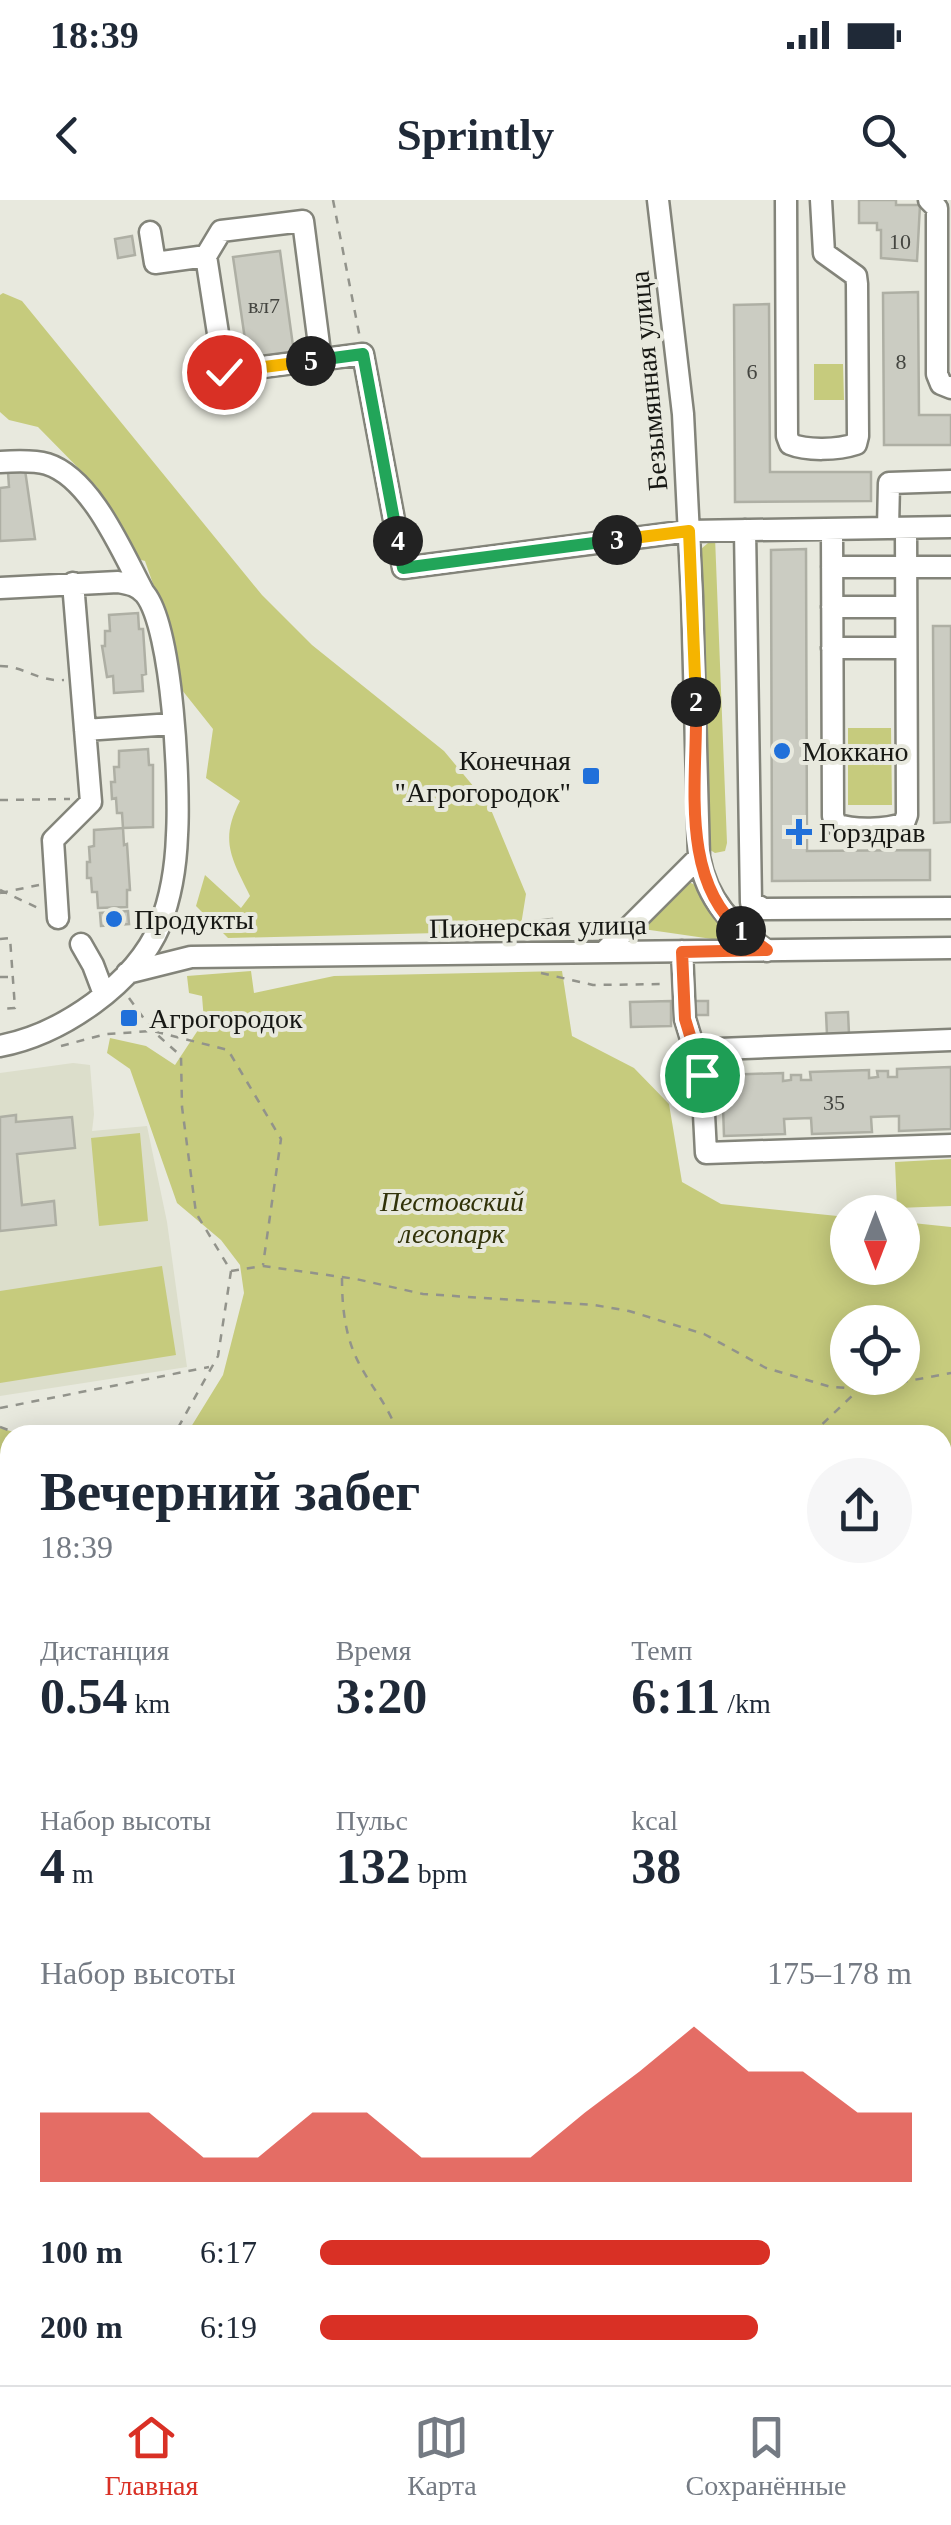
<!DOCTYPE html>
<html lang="ru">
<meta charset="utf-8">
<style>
body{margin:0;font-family:"Times New Roman",serif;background:#f6f6f7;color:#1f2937;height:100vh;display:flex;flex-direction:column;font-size:38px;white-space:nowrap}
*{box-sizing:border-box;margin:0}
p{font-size:32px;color:#747a83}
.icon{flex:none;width:55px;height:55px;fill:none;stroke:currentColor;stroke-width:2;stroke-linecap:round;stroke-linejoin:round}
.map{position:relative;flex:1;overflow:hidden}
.drawer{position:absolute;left:0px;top:1225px;width:952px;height:960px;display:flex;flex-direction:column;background:#fff;border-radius:30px 30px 0 0;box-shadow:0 5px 25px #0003}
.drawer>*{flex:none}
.needle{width:65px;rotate:180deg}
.fabs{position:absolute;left:830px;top:995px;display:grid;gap:20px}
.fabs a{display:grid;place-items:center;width:90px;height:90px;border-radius:50%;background:#fff;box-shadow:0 5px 25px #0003;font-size:50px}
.pin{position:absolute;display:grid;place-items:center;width:85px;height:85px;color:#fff;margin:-42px;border:5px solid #fff;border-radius:50%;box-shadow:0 2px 10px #0007}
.km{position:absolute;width:50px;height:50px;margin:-25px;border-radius:50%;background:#222;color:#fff;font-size:28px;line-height:50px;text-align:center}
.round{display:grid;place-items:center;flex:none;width:105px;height:105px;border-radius:52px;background:#f6f6f7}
.head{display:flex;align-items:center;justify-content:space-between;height:170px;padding:0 40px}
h1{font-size:55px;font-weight:700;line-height:75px}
.stats{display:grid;grid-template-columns:repeat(3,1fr);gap:15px;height:170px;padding:10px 40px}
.stats div{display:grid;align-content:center}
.stats b{font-size:50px;font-weight:700}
.stats small{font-size:28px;font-weight:400}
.stats p{font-size:28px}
.chart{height:280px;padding:20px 40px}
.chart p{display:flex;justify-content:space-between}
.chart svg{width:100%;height:180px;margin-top:10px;fill:#d93025;opacity:.7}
ul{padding:0 40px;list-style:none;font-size:32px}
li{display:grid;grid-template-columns:160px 120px 1fr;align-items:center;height:75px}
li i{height:25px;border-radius:12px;background:#d93025}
.status{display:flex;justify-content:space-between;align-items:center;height:70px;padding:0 50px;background:#fff;direction:ltr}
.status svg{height:28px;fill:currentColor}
header{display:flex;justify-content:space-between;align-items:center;height:130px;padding:0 40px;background:#fff;font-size:45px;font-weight:700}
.menu{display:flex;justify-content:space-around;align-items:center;height:140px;border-top:2px solid #e0e1e3;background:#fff;font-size:28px;color:#747a83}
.menu a{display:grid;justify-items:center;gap:5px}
.menu .on{color:#d93025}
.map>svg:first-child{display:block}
</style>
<div class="status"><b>18:39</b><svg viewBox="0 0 49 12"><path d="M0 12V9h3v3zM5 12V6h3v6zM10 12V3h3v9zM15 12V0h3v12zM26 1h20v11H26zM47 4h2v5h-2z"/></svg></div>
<header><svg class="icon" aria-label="back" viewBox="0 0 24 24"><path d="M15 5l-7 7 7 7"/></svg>Sprintly<svg class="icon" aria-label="search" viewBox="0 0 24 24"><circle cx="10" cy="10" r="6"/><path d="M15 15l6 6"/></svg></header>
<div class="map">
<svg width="951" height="2185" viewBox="0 0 951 2185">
<rect width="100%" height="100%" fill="#e8e9de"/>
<path fill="#dcdecb" d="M73 863 90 865 94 914 92 931 147 926 167 1022 187 1167 0 1196V873Z"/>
<path fill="#c6cb7d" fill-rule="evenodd" d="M3 93 22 101 262 395 312 445 444 551 489 605 526 694 520 731 228 738 196 706 205 675 241 708 250 696C232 659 219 641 240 601L206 578 213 529 182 490 172 438 145 361 124 355 121 337 97 287 38 227 9 220 0 212V95Z
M814 164H843L844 200H814Z
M715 337 727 643 725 651 715 653 707 648 701 349Z
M848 528H891L892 605H848Z
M689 682 697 686 711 712 729 731 730 738 726 741 643 729 642 725Z
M251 771 254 793 334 776 562 771 572 836 634 868 669 904 682 982 721 1004 847 1017 848 1068H902L903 1022 951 1027V1457L943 1472 942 1235H186L223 1175 244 1093 240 1065 221 1040 177 1003 130 869 107 853 110 838 146 846 175 865 204 821 202 796 189 793 187 776ZM848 1122H902V1178H848Z
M140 933 148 1021 99 1026 91 938Z
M951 959V1006L897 1008 895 962Z
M162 1066 176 1155 0 1183V1091Z
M0 1228 24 1235H10V2175H197L113 2185H0Z
M951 1500V2020L943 2018 942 1514Z"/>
<path fill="#cbccc2" stroke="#aeafa4" stroke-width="2.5" d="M859 0H896V5H920L917 61 881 58V30H877V23H859Z
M132 36 135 55 118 58 115 39Z
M280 51 294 153 248 160 233 57Z
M918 92 919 215H951V245H884L883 93Z
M769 104 770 272H871V301L735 302 734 105Z
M25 270 35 339 0 341V288L9 287 8 272Z
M806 349 807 651 930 650V680L772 681 771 350Z
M138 413 139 429H143L146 474 142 475 143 491 114 493 113 476 107 477 102 446H105V431H110L109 415Z
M933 426H951V622L934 623Z
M148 549 149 565H153V627L123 628 122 613H117L116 598 112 599 111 582H115L114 567H119V551Z
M123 628 124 645 127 644 130 690H127V707L98 708 97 692H92L91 678H87V662H90L89 647 94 646V630Z
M128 711 129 724 101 726 100 713Z
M552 719 554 735 528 738 526 722Z
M671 801V826L631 827 630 802Z
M693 801H708V815H693Z
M848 812 849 834 827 835 826 813Z
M951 867V929L899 931V916L871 917 872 932 812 934 811 918 784 919 785 934 724 936 723 907H718L717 897H723L722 875 783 873V881L791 880V875H801V880H811L810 872 869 870V878L878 877 877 871H888V877H897V869Z
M16 915V922L72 917 75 948 17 954 22 1005 54 1001 56 1025 0 1031V917Z
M943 2105H951V2136H942Z
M799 2175H839L847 2185H808Z"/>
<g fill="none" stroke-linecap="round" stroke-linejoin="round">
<g stroke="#83847a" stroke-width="25">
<path id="minor" d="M658 0 683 214 692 396 699 657C707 701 732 725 767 751
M786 0 787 236 790 244C807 251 838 250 856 244L858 236 857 84 856 76 824 53 821 0
M929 0 937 8V174L941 184 951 188
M150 32 155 63 206 56
M321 160 303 21 221 31 206 56 224 172 363 154 403 368 689 331 951 327
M0 262C15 261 33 260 47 264 92 278 123 354 144 393
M888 328 889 283 951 281
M832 329 833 616 836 624C854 631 887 630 904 623L907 615 906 328
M745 330 751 702 764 709 951 708
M832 367H951
M0 388 118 382C129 384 137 385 145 394 173 429 180 587 177 635 176 665 171 697 160 725 135 784 62 834 0 846
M832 407H906
M832 448H906
M85 530 172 524
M58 718 53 640 91 602 73 383
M81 744 93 765 104 794
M682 751 685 819 702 875 706 953 951 945
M604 752 699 657
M127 773 191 757 951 748
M693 850 951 840
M942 2021 951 2022
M942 2069 951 2065
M444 2185 460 2175
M498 2185 516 2175
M926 2185 942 2175"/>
</g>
<path stroke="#92938b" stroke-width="2.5" stroke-dasharray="8 8" stroke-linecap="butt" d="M333 0 360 138
M0 466C24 466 38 482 64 480
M0 600 70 599
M0 690 38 708
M0 693 39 685
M0 739 10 738 15 808 0 809
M541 773 593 785 667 784
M0 777H11
M129 798 153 831 181 856 182 907 196 1013 231 1071 218 1156 174 1235
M61 846 106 834 153 831 228 850 281 939 263 1065
M231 1071 263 1066 356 1079 423 1094 594 1105 629 1111 704 1134 766 1168 831 1187 865 1189 951 1173
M342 1078C342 1102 344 1127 353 1150 364 1180 389 1203 398 1235
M0 1208 209 1167
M0 1227 22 1235
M811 1235 857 1191
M0 1298 10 1307
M0 1387 10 1379
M0 1442H10
M942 1482 951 1468
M942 1561 951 1560
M942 1688 951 1682
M942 1711C951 1724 951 1738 943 1751L951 1773
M942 1783 951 1779
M942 1818H951
M942 1902 951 1897
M942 1919 951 1932
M942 1943 951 1941
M0 2064 10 2065
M0 2179 28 2175
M419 2185 428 2175"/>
<use href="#minor" stroke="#fff" stroke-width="20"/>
</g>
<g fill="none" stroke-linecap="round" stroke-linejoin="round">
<g stroke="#fff" stroke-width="20">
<path id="split-1" d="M702 875 685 819 682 752 767 750 741 731"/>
</g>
<g stroke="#fff" stroke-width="20">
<path id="split-2" d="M696 502C698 576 678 678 741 731"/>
</g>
<g stroke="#fff" stroke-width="20">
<path id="split-3" d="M617 340 689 331 696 502"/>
</g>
<g stroke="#fff" stroke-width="20">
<path id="split-4" d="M398 341 403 368 617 340"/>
</g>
<g stroke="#fff" stroke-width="20">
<path id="split-5" d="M311 161 363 154 398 341"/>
</g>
<g stroke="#fff" stroke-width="20">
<path id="split-6" d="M224 172 311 161"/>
</g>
<use href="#split-1" stroke="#f0652b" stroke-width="12"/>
<use href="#split-2" stroke="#f0652b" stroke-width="12"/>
<use href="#split-3" stroke="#f5b400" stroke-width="12"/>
<use href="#split-4" stroke="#22a559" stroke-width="12"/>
<use href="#split-5" stroke="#22a559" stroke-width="12"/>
<use href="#split-6" stroke="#f5b400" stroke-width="12"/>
</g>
<g fill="#2070da" stroke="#e8e9de" stroke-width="4">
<circle cx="782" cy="551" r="10"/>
<rect x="581" y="566" width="20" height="20" rx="5"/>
<path d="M794 617h10v10h10v10h-10v10h-10v-10h-10v-10h10z"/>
<circle cx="114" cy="719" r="10"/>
<rect x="119" y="808" width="20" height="20" rx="5"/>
</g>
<g text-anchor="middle" stroke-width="8" stroke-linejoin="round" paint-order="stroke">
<g font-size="22" fill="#444540">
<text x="900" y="49">10</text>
<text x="264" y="113">вл7</text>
<text x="901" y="169">8</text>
<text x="752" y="179">6</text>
<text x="834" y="910">35</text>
</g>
<g font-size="28" fill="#171814" stroke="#e8e9de">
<text transform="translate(648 181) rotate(-95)" y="10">Безымянная улица</text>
<text transform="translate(538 726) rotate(-1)" y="10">Пионерская улица</text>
</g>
<g font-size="28" fill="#171814" stroke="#e8e9de" text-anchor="start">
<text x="802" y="561">Моккано</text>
<text x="571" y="570" text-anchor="end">Конечная<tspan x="571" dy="32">"Агрогородок"</tspan></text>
<text x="819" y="642">Горздрав</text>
<text x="134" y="729">Продукты</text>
<text x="149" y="828">Агрогородок</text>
</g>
<g font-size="28" font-style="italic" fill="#313209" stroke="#e8e9de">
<text x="452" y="1011">Пестовский<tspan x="452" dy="32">лесопарк</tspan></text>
</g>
</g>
</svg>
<div class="fabs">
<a><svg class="needle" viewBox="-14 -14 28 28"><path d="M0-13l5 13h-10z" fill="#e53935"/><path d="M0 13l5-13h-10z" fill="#747a83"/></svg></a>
<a><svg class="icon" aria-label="locate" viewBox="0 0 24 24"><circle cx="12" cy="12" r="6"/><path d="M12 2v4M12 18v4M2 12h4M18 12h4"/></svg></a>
</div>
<div class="pin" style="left:702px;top:875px;background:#1e9e55"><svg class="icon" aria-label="arrive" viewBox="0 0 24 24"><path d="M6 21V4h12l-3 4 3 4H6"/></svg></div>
<div class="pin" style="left:224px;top:172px;background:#d93025"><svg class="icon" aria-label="check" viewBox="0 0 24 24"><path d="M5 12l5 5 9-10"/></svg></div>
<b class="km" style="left:741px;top:731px">1</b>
<b class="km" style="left:696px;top:502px">2</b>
<b class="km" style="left:617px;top:340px">3</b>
<b class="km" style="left:398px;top:341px">4</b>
<b class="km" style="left:311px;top:161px">5</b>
<section class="drawer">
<div class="head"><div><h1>Вечерний забег</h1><p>18:39</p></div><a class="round"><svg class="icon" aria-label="share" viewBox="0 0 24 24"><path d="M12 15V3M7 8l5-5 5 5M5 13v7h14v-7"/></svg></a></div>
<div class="stats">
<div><p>Дистанция</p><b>0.54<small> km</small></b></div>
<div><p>Время</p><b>3:20</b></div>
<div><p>Темп</p><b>6:11<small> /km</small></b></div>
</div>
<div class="stats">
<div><p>Набор высоты</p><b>4<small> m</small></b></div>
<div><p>Пульс</p><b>132<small> bpm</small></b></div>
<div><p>kcal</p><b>38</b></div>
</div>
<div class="chart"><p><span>Набор высоты</span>175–178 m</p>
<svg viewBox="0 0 160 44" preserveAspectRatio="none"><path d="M0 44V27L10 27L20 27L30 38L40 38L50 27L60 27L70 38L80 38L90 38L100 27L110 17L120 6L130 17L140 17L150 27L160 27V44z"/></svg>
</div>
<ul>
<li><b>100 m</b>6:17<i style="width:76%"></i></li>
<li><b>200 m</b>6:19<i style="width:74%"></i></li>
</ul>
</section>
</div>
<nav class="menu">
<a class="on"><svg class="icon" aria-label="home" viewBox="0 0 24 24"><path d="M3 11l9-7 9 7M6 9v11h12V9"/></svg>Главная</a>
<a><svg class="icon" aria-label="map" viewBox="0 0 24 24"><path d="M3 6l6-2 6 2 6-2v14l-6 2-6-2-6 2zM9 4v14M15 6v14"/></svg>Карта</a>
<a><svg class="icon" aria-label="saved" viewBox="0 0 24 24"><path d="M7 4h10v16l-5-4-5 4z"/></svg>Сохранённые</a>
</nav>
